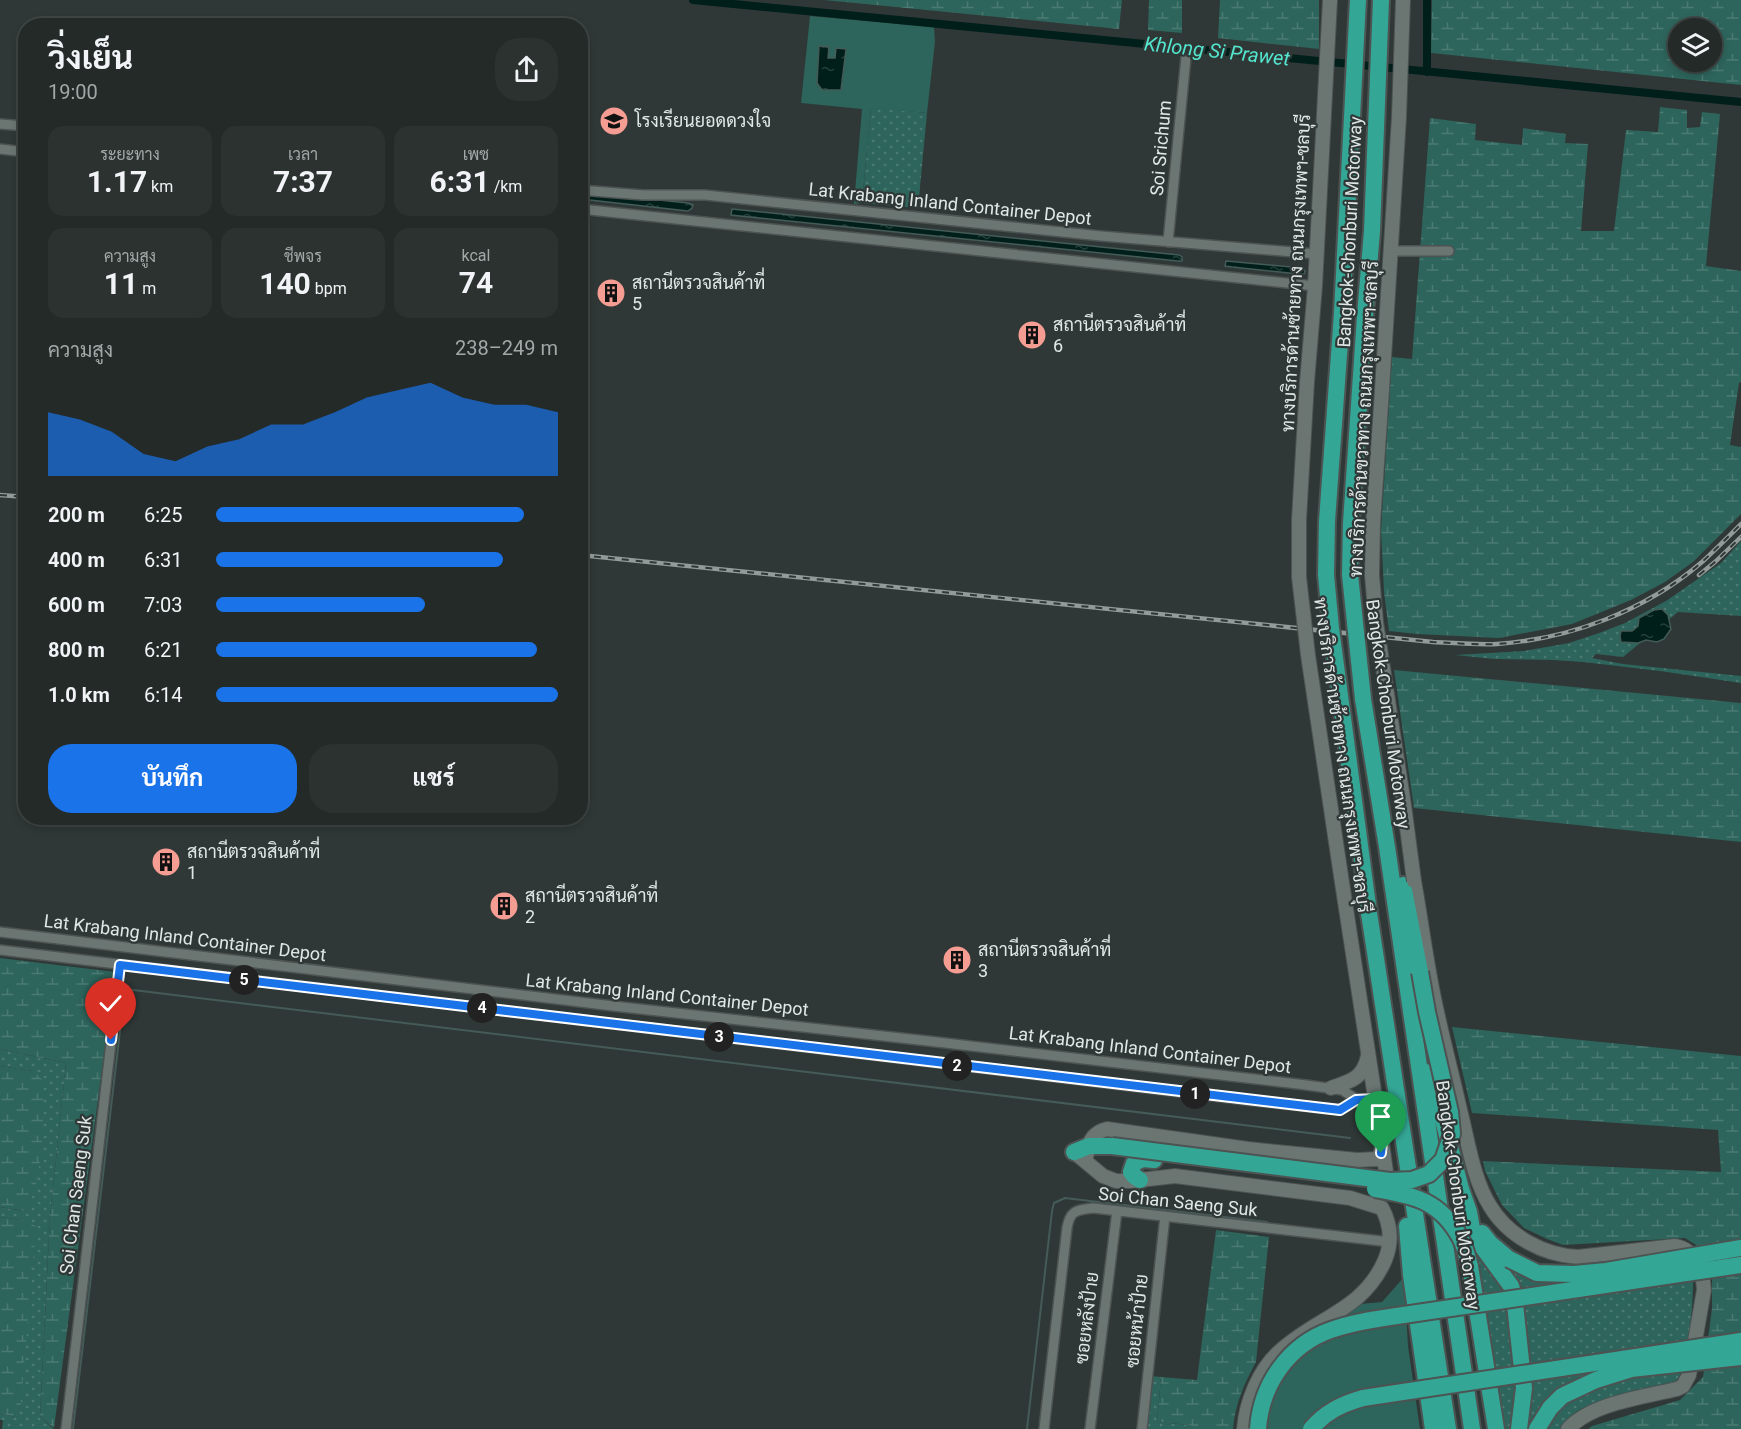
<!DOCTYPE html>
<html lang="th">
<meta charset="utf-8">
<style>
body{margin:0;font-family:Roboto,Sarabun,sans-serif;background:#2b3230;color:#f1f3f6;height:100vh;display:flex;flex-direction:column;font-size:22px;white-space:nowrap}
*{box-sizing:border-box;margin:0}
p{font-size:20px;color:#a3a7a8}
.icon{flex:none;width:33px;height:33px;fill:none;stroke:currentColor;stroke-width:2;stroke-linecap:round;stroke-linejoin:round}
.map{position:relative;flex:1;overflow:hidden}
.panel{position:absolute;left:18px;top:18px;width:570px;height:807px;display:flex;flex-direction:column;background:#232a28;border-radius:24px;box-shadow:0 3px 9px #0003,0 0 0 2px #404645}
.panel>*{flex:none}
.tools{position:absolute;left:1668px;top:18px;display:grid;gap:12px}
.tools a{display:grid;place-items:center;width:54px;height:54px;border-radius:50%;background:#232a28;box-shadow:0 3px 9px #0003,0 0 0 2px #404645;font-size:30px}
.pin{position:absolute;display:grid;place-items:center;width:51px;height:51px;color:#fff;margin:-62px -26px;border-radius:50% 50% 50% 0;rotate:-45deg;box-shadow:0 0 6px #0007}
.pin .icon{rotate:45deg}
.km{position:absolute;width:30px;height:30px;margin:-15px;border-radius:50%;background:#222;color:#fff;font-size:16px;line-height:30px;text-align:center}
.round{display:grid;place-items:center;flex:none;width:63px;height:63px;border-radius:24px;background:#2b3230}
.head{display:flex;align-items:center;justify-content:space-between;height:102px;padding:0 30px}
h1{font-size:33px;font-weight:700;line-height:45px}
.metrics{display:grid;grid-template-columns:repeat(3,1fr);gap:9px;height:102px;padding:6px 30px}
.metrics div{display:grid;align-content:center;border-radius:15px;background:#2b3230;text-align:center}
.metrics b{font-size:30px;font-weight:700}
.metrics small{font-size:16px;font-weight:400}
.metrics p{font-size:16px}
.chart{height:168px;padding:12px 30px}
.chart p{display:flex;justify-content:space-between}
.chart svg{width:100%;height:108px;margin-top:6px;fill:#1a73e8;opacity:.7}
.button{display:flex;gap:12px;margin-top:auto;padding:12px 30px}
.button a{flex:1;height:69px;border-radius:24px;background:#1a73e8;color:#fff;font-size:24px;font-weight:700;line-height:69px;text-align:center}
.button a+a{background:#2b3230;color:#f1f3f6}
ul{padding:0 30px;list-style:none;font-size:20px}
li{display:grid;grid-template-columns:96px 72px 1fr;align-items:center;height:45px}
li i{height:15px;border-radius:8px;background:#1a73e8}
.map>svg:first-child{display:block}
</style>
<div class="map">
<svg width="1741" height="1429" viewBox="0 0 1741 1429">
<defs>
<pattern id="grass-dots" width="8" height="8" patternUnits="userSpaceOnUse" patternTransform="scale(1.5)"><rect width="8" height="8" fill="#2d645b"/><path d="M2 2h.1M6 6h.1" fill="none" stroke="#4b7a73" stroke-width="1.8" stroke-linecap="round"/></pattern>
<pattern id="wetland-marsh" width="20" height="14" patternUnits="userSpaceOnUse" patternTransform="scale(1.5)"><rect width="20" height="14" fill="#2d645b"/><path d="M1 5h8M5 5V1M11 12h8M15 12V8" fill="none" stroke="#4b7a73"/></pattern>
<pattern id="water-ripples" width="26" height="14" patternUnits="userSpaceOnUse" patternTransform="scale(1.5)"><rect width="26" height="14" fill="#001f1a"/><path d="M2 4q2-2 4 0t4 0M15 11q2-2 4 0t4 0" fill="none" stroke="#25403b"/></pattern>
</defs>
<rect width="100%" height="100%" fill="#2f3836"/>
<path fill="url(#grass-dots)" d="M871 107 927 113 918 208 862 203Z
M1741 541V616L1678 612 1623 657 1596 654 1592 658 1623 664 1741 676V683L1660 671 1583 662 1553 660 1494 659 1455 655 1524 651 1569 643 1602 632 1625 623 1666 601 1721 563Z
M0 1049 66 1063 50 1216 40 1417 54 1429H2L3 1420H0V1413L15 1417 21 1220 0 1217V1207L24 1211 33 1071 0 1066Z
M1451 1195 1466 1230 1505 1291 1519 1389 1515 1429H1503L1463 1230Z
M1499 1261 1527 1275 1555 1282 1693 1276C1694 1295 1689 1366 1677 1380 1664 1395 1598 1397 1576 1412 1570 1416 1565 1424 1560 1429H1526L1530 1409Z
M1150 1376 1161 1377 1157 1422 1191 1425V1429H1144Z"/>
<path fill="url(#wetland-marsh)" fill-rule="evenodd" d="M824 0H1122L1119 29Z
M1149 0H1182V33L1148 30Z
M1220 0H1319V49L1218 38Z
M1432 0H1741V85L1431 53ZM1678 28H1712V62H1678Z
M1660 107 1687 110V128L1700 127 1702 112 1720 114 1706 266 1741 271V382L1739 383 1730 445 1741 447V514L1693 562 1665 582 1631 600 1572 624 1499 638 1417 634 1389 631 1384 592 1381 530 1392 357 1412 359 1430 118 1476 124 1475 140 1522 145 1523 128 1566 134 1565 143 1588 144 1581 231H1614L1626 130 1658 132Z
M1394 670 1741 703V842L1414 808Z
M0 958 115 972 54 1428 40 1417 50 1216 66 1063 0 1049Z
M1452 1027 1741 1056V1429H1588L1592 1426 1680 1400 1703 1377 1712 1308V1279L1696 1245 1685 1238 1563 1245 1547 1239 1524 1228 1502 1205 1485 1171 1483 1161 1721 1172 1718 1130 1472 1113Z
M0 1066 33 1071 44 1081C43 1111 44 1192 24 1211L0 1207Z
M0 1217 21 1220 36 1226 20 1413 15 1417 0 1413Z
M1216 1230 1269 1237 1256 1362C1244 1384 1235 1405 1233 1429H1191V1425L1157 1422 1161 1377 1197 1380Z"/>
<path fill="#2d645b" d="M810 16 934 27 935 42 927 113 871 108 862 203 854 204 862 109 801 103Z
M1404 1277 1408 1346 1420 1429H1250L1271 1368 1360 1304 1382 1302Z"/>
<path fill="url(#water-ripples)" stroke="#445b57" stroke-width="1.5" d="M819 46 829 47 828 58H835L836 48 846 49 841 90H822L817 83Z
M581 192 688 203 693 205 692 208 688 211 581 199Z
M732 209 1179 255 1182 257V261H1178L731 215Z
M1226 261 1302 268 1305 271 1304 274H1299L1232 267 1225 266Z
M1662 609 1668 615 1671 629 1664 639 1657 642 1646 640 1638 643 1621 642 1620 636 1621 631H1632L1638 626 1639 618 1654 610Z"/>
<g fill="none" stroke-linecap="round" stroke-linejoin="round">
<path stroke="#445b57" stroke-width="2" d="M73 1429 125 989 1350 1138
M1027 1429 1052 1211 1054 1203 1065 1198 1267 1222"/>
<path stroke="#001f1a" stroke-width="8" d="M693 0 1741 102
M1427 0V72"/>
<g stroke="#4c5352" stroke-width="12">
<path id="minor" d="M0 124 26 126
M0 149 26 152
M580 190 643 195H705L1101 236 1317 254
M580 209 1315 286
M1168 242 1186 57
M1391 251H1449
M0 932 613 1006 928 1041 1306 1085 1342 1090 1356 1099H1375
M0 950 1255 1101 1340 1110 1356 1099
M66 1429 120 965
M1044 1429 1067 1228C1070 1210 1077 1210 1093 1208L1390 1242
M1090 1429 1117 1211
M1142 1429 1165 1216"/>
</g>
<g stroke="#4c5352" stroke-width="16">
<path id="secondary" d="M1307 382 1315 286 1330 0
M1382 390 1399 117 1403 0
M1341 876 1382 1143 1386 1172 1383 1190
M1414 881C1422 925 1427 969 1437 1012 1444 1045 1453 1078 1460 1110 1468 1141 1473 1179 1490 1206 1508 1236 1543 1255 1578 1257L1675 1246C1696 1250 1703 1271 1704 1290L1689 1375 1683 1386 1677 1389C1644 1397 1592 1403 1568 1429
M1331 1088C1351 1081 1363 1079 1368 1056
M1074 1152 1103 1176 1116 1181H1131L1175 1176 1350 1198 1382 1208C1391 1225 1392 1243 1385 1260 1363 1311 1316 1317 1279 1352 1259 1370 1246 1402 1244 1429
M1087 1154C1089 1140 1094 1132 1107 1129L1248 1149 1357 1160 1377 1159 1381 1153 1382 1145"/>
</g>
<g stroke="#4c5352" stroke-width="20">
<path id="motorway" d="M1342 313 1358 0
M1365 316 1372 231 1381 0
M1363 699 1387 847 1472 1429
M1403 885 1420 972
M1369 913 1448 1429
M1426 1072 1437 1097 1461 1189 1469 1212 1473 1234 1511 1286 1514 1295 1524 1388 1519 1429
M1074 1152 1089 1146H1112
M1140 1180 1134 1176 1131 1172 1134 1163 1143 1159 1154 1160
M1407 1226 1411 1275 1433 1429
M1482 1233 1490 1243 1509 1259
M1470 1266 1496 1429"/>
</g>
<use href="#minor" stroke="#6b7673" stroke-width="9"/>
<use href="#secondary" stroke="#6b7673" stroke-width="14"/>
<use href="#motorway" stroke="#34a695" stroke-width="16"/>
<g stroke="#939b99" stroke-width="4.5">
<path id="rail" d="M0 495 26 497
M580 555 1433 642C1454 643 1476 645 1497 644 1570 639 1645 611 1702 562 1715 550 1728 537 1741 524
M1699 575 1715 562 1741 537"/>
</g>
<use href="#rail" stroke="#2f3836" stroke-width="2" stroke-dasharray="7" stroke-linecap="butt"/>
<g stroke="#4c5352" stroke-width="16" stroke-linecap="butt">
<path id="secondary-bridge" d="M1307 382 1299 520V577L1308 655 1341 876
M1382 390 1373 524 1372 575 1376 622 1404 805 1414 881"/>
</g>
<g stroke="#4c5352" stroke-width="20" stroke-linecap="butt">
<path id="motorway-bridge" d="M1342 313 1327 521 1326 575 1331 628 1369 913
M1363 699 1350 575 1351 523 1365 316
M1112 1146 1390 1181 1412 1180 1429 1174 1443 1160 1452 1134 1450 1112 1427 1012 1420 972
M1375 1189C1414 1195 1441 1201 1461 1239 1465 1247 1467 1257 1470 1266
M1509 1259 1537 1273 1574 1274 1606 1271 1741 1248
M1258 1429C1261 1385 1288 1345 1331 1330 1350 1323 1370 1320 1390 1317L1741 1265
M1311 1429C1325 1412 1342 1404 1363 1398L1741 1341
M1537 1429 1550 1408 1562 1396 1596 1380 1631 1369 1741 1357"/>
</g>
<use href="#secondary-bridge" stroke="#6b7673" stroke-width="14"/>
<use href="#motorway-bridge" stroke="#34a695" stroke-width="16"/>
</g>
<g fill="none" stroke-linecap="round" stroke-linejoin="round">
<g stroke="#fff" stroke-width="12">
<path id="route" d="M111 1040 120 965 1340 1110 1356 1100 1375 1099 1382 1143 1381 1153"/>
</g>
<use href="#route" stroke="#1a73e8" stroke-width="8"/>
</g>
<defs>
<g id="school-disc" transform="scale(1.5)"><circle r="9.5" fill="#f59c93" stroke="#2f3836"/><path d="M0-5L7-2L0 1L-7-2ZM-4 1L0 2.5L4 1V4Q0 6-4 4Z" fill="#111"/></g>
<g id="building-disc" transform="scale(1.5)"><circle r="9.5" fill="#f59c93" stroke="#2f3836"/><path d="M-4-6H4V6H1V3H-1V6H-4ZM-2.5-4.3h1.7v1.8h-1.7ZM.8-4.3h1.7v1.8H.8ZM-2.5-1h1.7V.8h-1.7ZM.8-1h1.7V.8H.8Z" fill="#111"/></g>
</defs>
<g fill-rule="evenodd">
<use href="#school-disc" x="614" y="121"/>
<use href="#building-disc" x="611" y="293"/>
<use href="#building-disc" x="1032" y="335"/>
<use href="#building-disc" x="166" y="862"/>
<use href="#building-disc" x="504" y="906"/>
<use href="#building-disc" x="957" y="960"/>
</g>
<g text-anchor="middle" stroke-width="4.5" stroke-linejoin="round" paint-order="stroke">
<g font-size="18" fill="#e1e7e6" stroke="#2f3836" text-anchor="start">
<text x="635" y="127">โรงเรียนยอดดวงใจ</text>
<text x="632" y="289">สถานีตรวจสินค้าที่<tspan x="632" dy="21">5</tspan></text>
<text x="1053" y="331">สถานีตรวจสินค้าที่<tspan x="1053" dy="21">6</tspan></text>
<text x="187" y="858">สถานีตรวจสินค้าที่<tspan x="187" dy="21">1</tspan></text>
<text x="525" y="902">สถานีตรวจสินค้าที่<tspan x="525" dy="21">2</tspan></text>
<text x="978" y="956">สถานีตรวจสินค้าที่<tspan x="978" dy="21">3</tspan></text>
</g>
<g font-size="18" fill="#e1e7e6" stroke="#2f3836">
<text transform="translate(1161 148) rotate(-85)" y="6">Soi Srichum</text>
<text transform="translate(950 204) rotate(6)" y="6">Lat Krabang Inland Container Depot</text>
<text transform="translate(1350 232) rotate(-87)" y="6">Bangkok-Chonburi Motorway</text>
<text transform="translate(1296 273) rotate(-87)" y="6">ทางบริการด้านซ้ายทาง ถนนกรุงเทพฯ-ชลบุรี</text>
<text transform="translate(1364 419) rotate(-87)" y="6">ทางบริการด้านขวาทาง ถนนกรุงเทพฯ-ชลบุรี</text>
<text transform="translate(1388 714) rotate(82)" y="6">Bangkok-Chonburi Motorway</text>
<text transform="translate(1342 755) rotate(82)" y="6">ทางบริการด้านซ้ายทาง ถนนกรุงเทพฯ-ชลบุรี</text>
<text transform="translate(185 938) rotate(7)" y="6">Lat Krabang Inland Container Depot</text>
<text transform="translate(667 995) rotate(6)" y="6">Lat Krabang Inland Container Depot</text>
<text transform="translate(1150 1050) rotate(7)" y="6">Lat Krabang Inland Container Depot</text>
<text transform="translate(76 1195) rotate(-83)" y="6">Soi Chan Saeng Suk</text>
<text transform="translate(1458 1195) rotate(82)" y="6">Bangkok-Chonburi Motorway</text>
<text transform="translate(1178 1202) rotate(6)" y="6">Soi Chan Saeng Suk</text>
<text transform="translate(1087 1318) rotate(-83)" y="6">ซอยหลังป้าย</text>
<text transform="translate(1137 1321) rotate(-84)" y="6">ซอยหน้าป้าย</text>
</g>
<g font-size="20" font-style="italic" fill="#53e5ce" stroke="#2f3836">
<text transform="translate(1217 51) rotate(6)" y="7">Khlong Si Prawet</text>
</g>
</g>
</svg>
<div class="tools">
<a><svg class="icon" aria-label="layers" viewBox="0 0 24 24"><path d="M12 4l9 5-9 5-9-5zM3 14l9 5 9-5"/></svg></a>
</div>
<div class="pin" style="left:1381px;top:1153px;background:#1e9e55"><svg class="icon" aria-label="arrive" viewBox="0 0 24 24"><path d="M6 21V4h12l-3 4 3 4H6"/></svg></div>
<div class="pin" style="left:111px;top:1040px;background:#d93025"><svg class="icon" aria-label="check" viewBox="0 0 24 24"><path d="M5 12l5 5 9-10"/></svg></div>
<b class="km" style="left:1195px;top:1094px">1</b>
<b class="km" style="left:957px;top:1066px">2</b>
<b class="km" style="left:719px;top:1037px">3</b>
<b class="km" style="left:482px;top:1008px">4</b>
<b class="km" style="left:244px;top:980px">5</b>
<section class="panel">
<div class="head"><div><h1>วิ่งเย็น</h1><p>19:00</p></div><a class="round"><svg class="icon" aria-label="share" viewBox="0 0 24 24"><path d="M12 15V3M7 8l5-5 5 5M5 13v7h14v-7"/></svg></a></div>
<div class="metrics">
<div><p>ระยะทาง</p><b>1.17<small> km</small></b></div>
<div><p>เวลา</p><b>7:37</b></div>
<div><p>เพซ</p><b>6:31<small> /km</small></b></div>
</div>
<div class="metrics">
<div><p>ความสูง</p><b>11<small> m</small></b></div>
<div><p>ชีพจร</p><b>140<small> bpm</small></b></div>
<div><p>kcal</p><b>74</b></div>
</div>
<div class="chart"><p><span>ความสูง</span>238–249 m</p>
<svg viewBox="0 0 160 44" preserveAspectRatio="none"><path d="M0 44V18L10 21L20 26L30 35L40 38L50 32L60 29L70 23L80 23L90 18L100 12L110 9L120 6L130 12L140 15L150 15L160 18V44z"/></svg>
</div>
<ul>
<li><b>200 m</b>6:25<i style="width:90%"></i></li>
<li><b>400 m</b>6:31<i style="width:84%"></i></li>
<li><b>600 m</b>7:03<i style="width:61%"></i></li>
<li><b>800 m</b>6:21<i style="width:94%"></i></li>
<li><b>1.0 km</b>6:14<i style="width:100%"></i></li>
</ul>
<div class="button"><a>บันทึก</a><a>แชร์</a></div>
</section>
</div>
